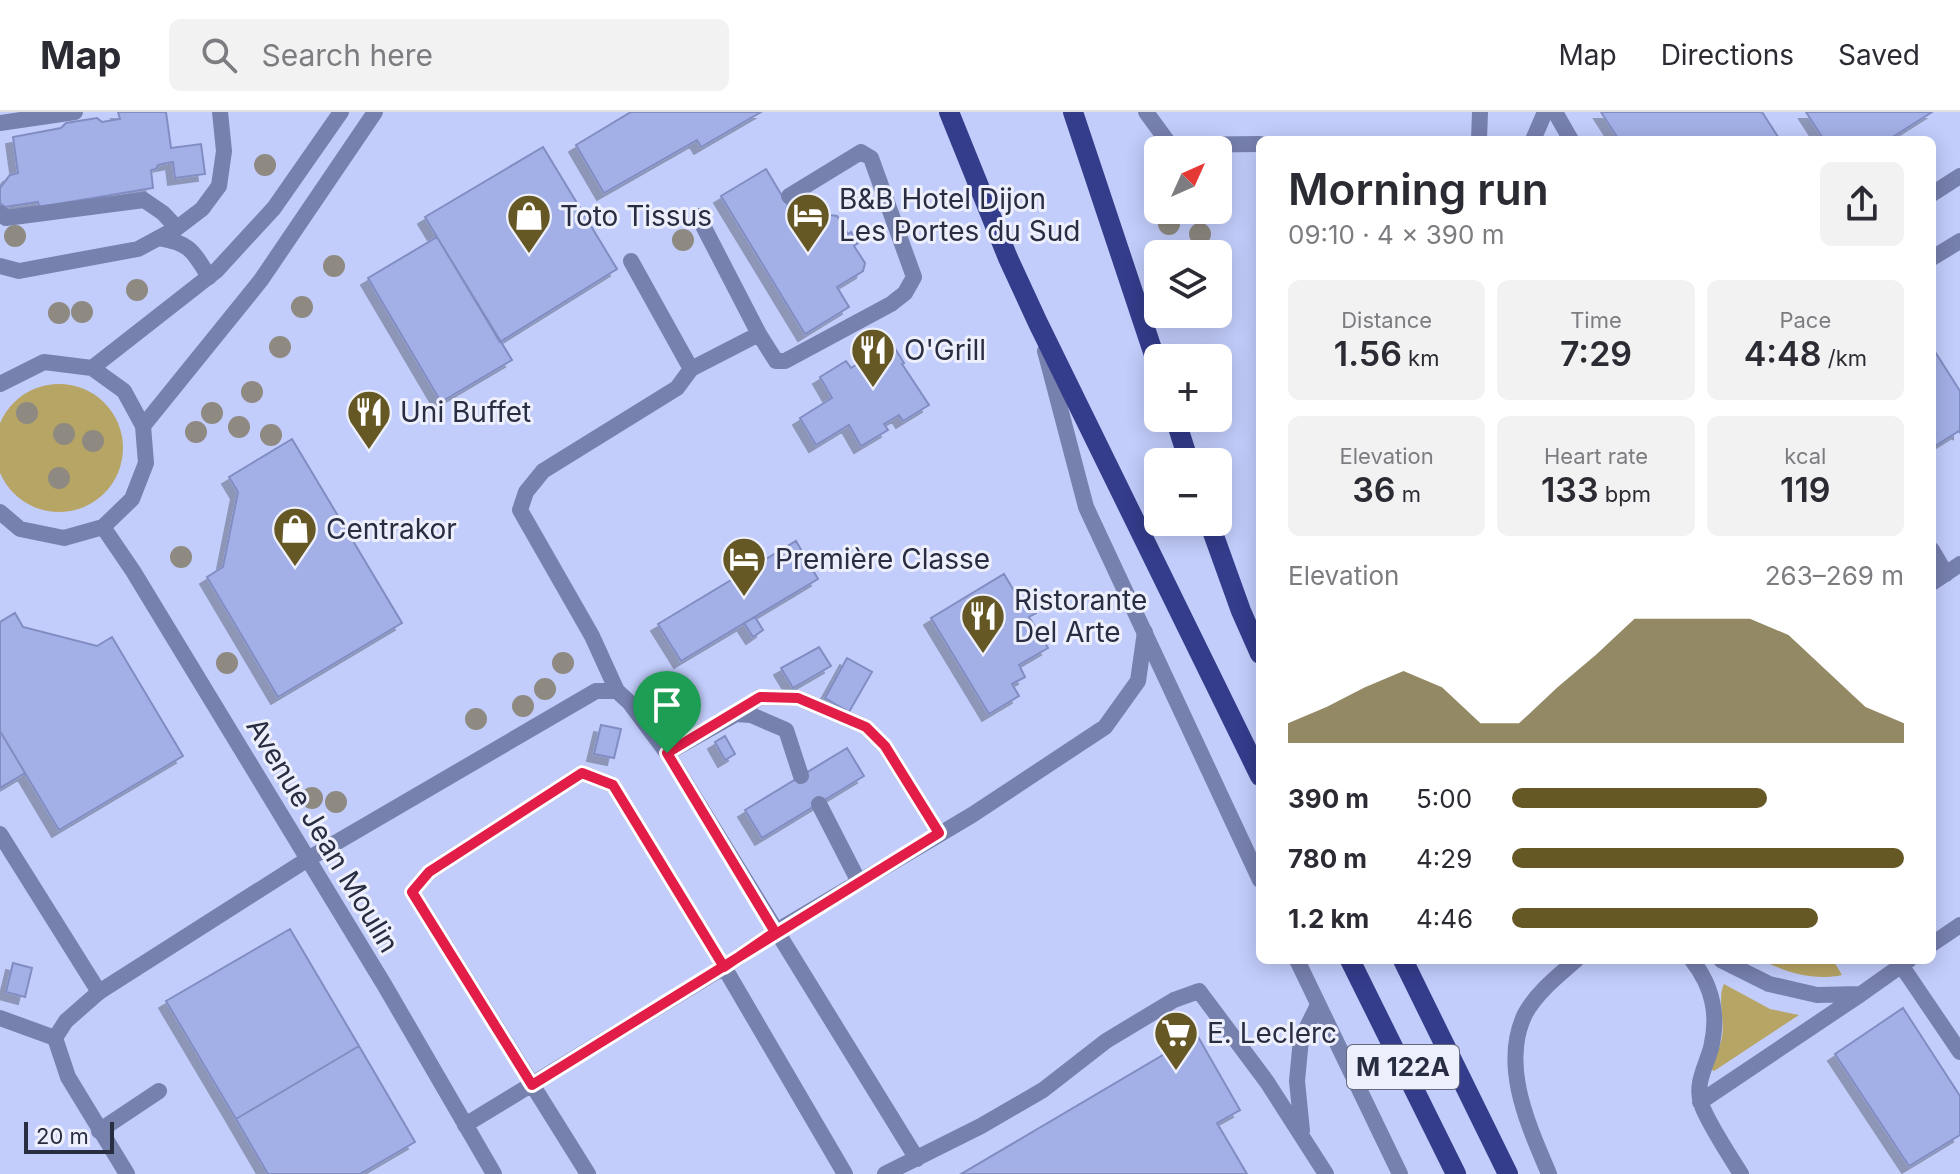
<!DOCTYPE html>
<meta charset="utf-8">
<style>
body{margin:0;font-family:Inter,sans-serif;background:#f2f2f3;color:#2b2b33;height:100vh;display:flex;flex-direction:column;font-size:30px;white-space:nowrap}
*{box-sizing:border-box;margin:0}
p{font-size:26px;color:#7c7c81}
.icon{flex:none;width:44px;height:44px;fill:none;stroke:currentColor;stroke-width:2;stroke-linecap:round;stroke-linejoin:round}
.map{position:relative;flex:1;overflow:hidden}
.panel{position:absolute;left:1256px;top:24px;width:680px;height:828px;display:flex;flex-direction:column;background:#fff;border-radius:12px;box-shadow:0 4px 20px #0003}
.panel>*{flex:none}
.needle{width:52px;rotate:45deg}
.buttons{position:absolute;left:1144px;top:24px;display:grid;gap:16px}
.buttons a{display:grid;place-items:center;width:88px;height:88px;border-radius:12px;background:#fff;box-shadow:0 4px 20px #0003;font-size:40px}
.scale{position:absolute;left:24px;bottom:20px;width:90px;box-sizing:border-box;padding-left:8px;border:4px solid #282d42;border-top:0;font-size:22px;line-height:28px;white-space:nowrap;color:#282d42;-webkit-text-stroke:6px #edf0fc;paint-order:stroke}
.pin{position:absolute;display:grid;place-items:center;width:68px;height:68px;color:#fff;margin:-82px -34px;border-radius:50% 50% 50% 0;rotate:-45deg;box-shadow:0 0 8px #0007}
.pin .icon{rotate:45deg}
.round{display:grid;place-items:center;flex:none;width:84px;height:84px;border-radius:12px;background:#f2f2f3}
.headline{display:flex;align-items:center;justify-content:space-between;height:136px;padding:0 32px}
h1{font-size:44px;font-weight:600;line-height:60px}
.metrics{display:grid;grid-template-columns:repeat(3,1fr);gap:12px;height:136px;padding:8px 32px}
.metrics div{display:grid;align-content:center;border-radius:12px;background:#f2f2f3;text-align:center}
.metrics b{font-size:34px;font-weight:600}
.metrics small{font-size:22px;font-weight:400}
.metrics p{font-size:22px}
.chart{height:224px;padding:16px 32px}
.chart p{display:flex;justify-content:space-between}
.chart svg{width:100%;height:144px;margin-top:8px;fill:#665825;opacity:.7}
ul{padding:0 32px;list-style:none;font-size:26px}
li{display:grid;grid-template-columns:128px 96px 1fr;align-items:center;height:60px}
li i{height:20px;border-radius:10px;background:#665825}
header{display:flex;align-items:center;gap:48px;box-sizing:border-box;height:112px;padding:0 40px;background:#fff;border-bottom:2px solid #e1e1e2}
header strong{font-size:38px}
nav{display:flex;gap:44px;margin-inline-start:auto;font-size:28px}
.search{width:560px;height:72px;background:#f2f2f3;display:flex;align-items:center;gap:20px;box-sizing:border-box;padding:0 28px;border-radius:12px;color:#7c7c81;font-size:30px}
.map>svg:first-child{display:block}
</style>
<header>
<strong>Map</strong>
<div class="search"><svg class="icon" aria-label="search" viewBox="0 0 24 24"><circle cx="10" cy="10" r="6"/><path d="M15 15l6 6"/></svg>Search here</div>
<nav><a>Map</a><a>Directions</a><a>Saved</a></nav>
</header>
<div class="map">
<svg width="1960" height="1062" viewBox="0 0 1960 1062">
<defs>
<filter id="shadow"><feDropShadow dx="-7" dy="7" stdDeviation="0" flood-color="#0004"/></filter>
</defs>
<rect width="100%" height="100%" fill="#c2cdfb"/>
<path fill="#b7a565" d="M-5 336a64 64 0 1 1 128 0a64 64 0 1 1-128 0Z
M1762 848H1833L1842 863C1815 869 1786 861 1762 848Z
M1724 872 1770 897 1799 903 1714 959 1710 957C1714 947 1720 936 1722 925 1725 908 1717 886 1724 872Z"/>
<path fill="#a3b0e7" stroke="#818dc2" stroke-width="2" filter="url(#shadow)" d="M118 0H166L171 36 201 32 205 62 175 66 173 50 158 53 156 57 151 58 153 76 39 95 38 90 5 95 0 91V76L10 63 18 61 13 25 61 16 66 11 97 6 102 10 120 7Z
M631 0H761L701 35 697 28 604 81 576 33Z
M1601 0H1762L1780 28H1619Z
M1806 0H1932L1888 28H1824Z
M543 35 617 157 500 230 425 105Z
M766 57 803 119 830 103 837 104 848 122 851 120 858 131 854 134 865 151 863 159 837 175 849 195 805 222 721 84Z
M437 125 512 248 441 290 368 166Z
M888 225 904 251 902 252 929 293 903 309 899 303 884 312 888 318 861 334 849 313 816 333 800 306 832 286 820 265 846 249 851 256 865 247 861 241Z
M1932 235 1960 279V321L1959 319 1932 336Z
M292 327 402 511 278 585 207 465 223 455 238 380 229 365Z
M796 429 818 467 681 549 658 512Z
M1004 462 1020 489 1027 485 1036 501 1029 505 1048 536 1019 553 1025 565 1012 572 1019 584 989 602 931 506Z
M15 501 23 515 97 534 112 525 183 644 59 718 0 619V510Z
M755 505 763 518 753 525 744 511Z
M819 535 831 554 793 576 781 556Z
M847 546 872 560 849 600 825 586Z
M601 613 621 617 614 646 594 642Z
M0 619 25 661 0 676Z
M725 624 735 642 725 648 715 630Z
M847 636 864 664 762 726 745 698Z
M290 817 359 934 236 1007 166 889Z
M13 851 32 856 25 885 6 880Z
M1903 896 1960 984V1023L1909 1054 1835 942Z
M1197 923 1240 998 1217 1011 1247 1062H961Z
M359 934 415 1030 360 1062H268L236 1007Z"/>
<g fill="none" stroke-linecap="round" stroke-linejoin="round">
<path stroke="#7781ae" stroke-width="16" d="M1146 0 1170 33 1260 32
M1555 0 1571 28
M0 11 75 0
M1479 28 1480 0
M0 101 6 106 144 88 163 101 177 116
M698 104 759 222
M159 126C190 131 193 139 209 165
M1932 146 1960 129
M0 154 19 159 138 137 177 116 202 97 219 74 224 39 220 0
M691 257 759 222 776 249H785L891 192 905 181 914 165 871 46 861 40 789 84
M1932 438 1946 462
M1932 471 1960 452
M617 579 629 590 667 641 917 1047
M736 602 760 585 798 586 866 615 885 634 939 721
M667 641 736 602 751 603 786 618 801 664
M819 692 859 770
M0 722 99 880
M1932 832 1960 813
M1692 848C1713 875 1719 903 1711 936 1706 954 1695 971 1701 991 1706 1008 1731 1046 1741 1062
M1721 848 1769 872 1817 883 1861 882 1909 848
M1901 853 1960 940
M0 906 55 926
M1700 990 1861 882
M465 1013 724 855 775 820 972 703 1105 615 1138 569 1145 520
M99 1019 159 979
M1302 1019 1297 969 1301 927 1318 893
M588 1062 412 780 429 760 582 661 613 673 724 855 845 1062
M885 1062 981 1014 1043 978 1106 929 1174 888 1199 879 1267 970 1326 1062"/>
<path stroke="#7781ae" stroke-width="16" d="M1533 28 1545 0
M1932 82 1960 64
M1045 239 1086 395 1260 768
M103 415 133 459 385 874 494 1062
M1297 848 1400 1062
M127 1062 68 965 55 926 66 909 99 880 308 747 596 579H617L592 524 520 398 526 380 543 359 677 276 691 257 631 149
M1549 1062C1529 1014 1500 954 1525 902 1536 881 1559 863 1576 848"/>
<path stroke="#7781ae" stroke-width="16" d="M92 256 216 159 274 96 341 0
M0 272 44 250 92 256 124 279 143 314 146 351 132 387 103 415 64 426 20 417 0 400
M143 314 261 168 375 0"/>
<path stroke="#343c8c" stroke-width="20" d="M949 0 1008 146 1038 211 1260 664
M1073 0 1158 255
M1175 306 1189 350
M1209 410 1241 499 1260 542
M1350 848 1456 1062
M1403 848 1508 1062"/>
</g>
<g fill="#8e8a81">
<circle cx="265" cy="53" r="11"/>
<circle cx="1169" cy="112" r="11"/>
<circle cx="1200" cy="122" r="11"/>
<circle cx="15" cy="124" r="11"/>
<circle cx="683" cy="128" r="11"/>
<circle cx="334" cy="154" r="11"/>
<circle cx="137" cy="178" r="11"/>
<circle cx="302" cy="195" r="11"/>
<circle cx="82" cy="200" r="11"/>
<circle cx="59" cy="201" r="11"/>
<circle cx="280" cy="235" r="11"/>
<circle cx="252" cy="280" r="11"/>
<circle cx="27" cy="301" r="11"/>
<circle cx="212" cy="301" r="11"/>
<circle cx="239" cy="315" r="11"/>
<circle cx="196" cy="320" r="11"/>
<circle cx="64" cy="322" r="11"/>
<circle cx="271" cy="323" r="11"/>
<circle cx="93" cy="329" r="11"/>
<circle cx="59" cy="366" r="11"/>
<circle cx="181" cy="445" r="11"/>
<circle cx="227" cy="551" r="11"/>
<circle cx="563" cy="551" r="11"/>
<circle cx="545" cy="577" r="11"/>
<circle cx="523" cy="594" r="11"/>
<circle cx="476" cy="607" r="11"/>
<circle cx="312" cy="686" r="11"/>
<circle cx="336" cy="690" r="11"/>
</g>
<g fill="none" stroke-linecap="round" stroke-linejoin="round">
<g stroke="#fff" stroke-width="16">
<path id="route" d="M667 641 775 820 724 855 613 673 582 661 429 760 412 780 532 973C668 889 803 804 939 721L885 634 866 615 798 586 760 585 667 641"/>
</g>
<use href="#route" stroke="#e11d48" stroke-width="10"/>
</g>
<defs>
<g id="hotel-pin" transform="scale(2.3)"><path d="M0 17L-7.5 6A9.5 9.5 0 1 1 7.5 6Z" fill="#665825" stroke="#edf0fc"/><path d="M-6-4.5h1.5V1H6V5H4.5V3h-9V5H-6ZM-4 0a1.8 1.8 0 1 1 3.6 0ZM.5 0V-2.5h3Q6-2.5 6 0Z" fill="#fff"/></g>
<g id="shop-pin" transform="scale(2.3)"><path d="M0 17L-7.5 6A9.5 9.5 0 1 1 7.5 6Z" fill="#665825" stroke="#edf0fc"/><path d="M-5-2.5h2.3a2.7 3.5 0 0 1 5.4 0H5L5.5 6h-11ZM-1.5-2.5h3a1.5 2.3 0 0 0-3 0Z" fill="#fff"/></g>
<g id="restaurant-pin" transform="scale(2.3)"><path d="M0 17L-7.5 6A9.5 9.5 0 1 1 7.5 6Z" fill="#665825" stroke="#edf0fc"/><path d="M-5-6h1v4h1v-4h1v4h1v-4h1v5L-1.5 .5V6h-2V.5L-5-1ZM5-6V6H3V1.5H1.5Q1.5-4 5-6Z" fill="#fff"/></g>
<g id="supermarket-pin" transform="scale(2.3)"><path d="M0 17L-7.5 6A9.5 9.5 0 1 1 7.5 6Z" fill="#665825" stroke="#edf0fc"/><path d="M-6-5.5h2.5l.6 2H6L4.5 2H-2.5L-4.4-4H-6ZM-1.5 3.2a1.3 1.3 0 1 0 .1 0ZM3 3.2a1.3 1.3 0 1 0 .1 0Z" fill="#fff"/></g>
</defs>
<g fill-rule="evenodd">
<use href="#hotel-pin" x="808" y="103"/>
<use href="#shop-pin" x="529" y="104"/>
<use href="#restaurant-pin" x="873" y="238"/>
<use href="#restaurant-pin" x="369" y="300"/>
<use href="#shop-pin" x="295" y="417"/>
<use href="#hotel-pin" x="744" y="447"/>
<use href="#restaurant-pin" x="983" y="504"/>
<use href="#supermarket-pin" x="1176" y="921"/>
</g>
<g text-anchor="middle" stroke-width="6" stroke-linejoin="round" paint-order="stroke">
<rect fill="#edf0fc" stroke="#63687a" stroke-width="2" x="1347" y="933" width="112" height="44" rx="6"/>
<g font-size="26" font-weight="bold" fill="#282d42">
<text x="1403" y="964">M 122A</text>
</g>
<g font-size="28" fill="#282d42" stroke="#edf0fc" text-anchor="start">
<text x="839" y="97">B&amp;B Hotel Dijon<tspan x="839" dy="32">Les Portes du Sud</tspan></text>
<text x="560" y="114">Toto Tissus</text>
<text x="904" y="248">O'Grill</text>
<text x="400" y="310">Uni Buffet</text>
<text x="326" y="427">Centrakor</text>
<text x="775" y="457">Première Classe</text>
<text x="1014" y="498">Ristorante<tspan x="1014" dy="32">Del Arte</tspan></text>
<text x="1207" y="931">E. Leclerc</text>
</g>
<g font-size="28" fill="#282d42" stroke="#edf0fc">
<text transform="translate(323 723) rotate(59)" y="10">Avenue Jean Moulin</text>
</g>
</g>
</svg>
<div class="buttons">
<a><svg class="needle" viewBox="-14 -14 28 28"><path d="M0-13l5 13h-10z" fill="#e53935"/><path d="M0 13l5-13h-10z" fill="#7c7c81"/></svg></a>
<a><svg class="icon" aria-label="layers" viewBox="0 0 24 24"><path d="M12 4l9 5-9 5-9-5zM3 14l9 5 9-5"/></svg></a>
<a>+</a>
<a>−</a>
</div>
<div class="scale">20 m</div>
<div class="pin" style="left:667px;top:641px;background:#1e9e55"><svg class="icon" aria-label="arrive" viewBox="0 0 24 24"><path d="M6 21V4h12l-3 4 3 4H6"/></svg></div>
<section class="panel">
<div class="headline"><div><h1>Morning run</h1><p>09:10 · 4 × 390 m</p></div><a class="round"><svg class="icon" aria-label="share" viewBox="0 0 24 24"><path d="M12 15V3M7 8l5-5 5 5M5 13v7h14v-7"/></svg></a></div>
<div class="metrics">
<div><p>Distance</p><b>1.56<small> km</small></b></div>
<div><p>Time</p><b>7:29</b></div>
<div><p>Pace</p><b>4:48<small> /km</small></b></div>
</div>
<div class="metrics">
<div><p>Elevation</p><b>36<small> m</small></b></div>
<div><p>Heart rate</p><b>133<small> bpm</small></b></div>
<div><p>kcal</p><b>119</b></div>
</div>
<div class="chart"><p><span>Elevation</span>263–269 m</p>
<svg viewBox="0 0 160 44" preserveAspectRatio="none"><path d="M0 44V38L10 33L20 27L30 22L40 27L50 38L60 38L70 27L80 17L90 6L100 6L110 6L120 6L130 11L140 22L150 33L160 38V44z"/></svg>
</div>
<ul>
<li><b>390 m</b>5:00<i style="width:65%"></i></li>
<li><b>780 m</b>4:29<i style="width:100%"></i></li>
<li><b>1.2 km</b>4:46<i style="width:78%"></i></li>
</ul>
</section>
</div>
